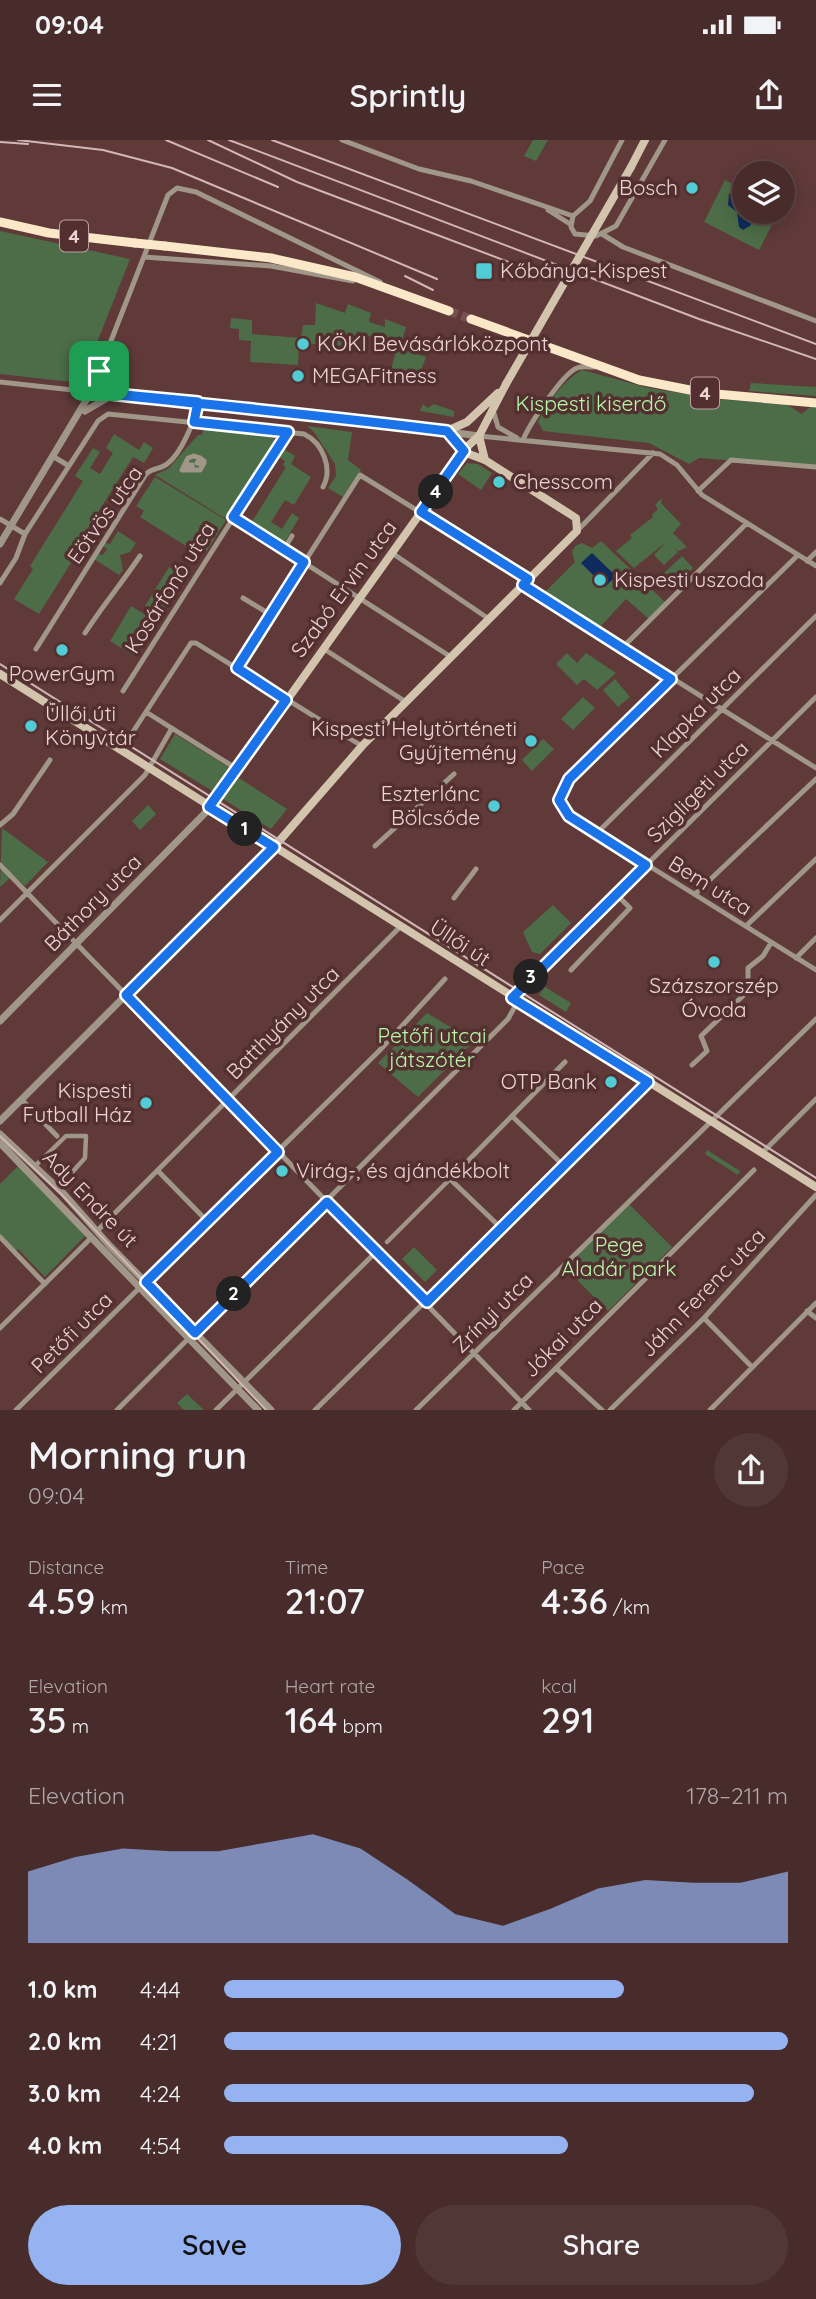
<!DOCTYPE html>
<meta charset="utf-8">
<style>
body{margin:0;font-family:Quicksand,sans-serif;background:#513837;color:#f1f3f6;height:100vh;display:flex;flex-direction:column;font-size:26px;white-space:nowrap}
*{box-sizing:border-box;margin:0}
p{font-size:23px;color:#b0a7a9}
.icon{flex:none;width:38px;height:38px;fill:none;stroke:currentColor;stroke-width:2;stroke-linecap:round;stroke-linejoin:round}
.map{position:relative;height:1270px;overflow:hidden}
.panel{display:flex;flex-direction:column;background:#472c2b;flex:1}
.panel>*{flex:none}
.controls{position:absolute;left:732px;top:21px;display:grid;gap:14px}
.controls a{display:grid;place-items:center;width:63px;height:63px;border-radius:50%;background:#472c2b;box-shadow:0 4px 18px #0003,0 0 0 2px #5f4847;font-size:35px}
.pin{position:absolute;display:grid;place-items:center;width:60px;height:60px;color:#fff;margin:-30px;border-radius:14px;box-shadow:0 4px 10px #0006}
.km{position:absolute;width:35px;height:35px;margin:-18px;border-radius:50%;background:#222;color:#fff;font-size:19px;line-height:35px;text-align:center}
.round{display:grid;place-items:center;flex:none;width:74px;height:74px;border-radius:37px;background:#513837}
.summary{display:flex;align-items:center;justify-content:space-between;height:119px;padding:0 28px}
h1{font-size:38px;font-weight:600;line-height:52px}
.metrics{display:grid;grid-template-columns:repeat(3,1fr);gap:10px;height:119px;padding:7px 28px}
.metrics div{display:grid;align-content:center}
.metrics b{font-size:35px;font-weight:600}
.metrics small{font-size:19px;font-weight:400}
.metrics p{font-size:19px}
.chart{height:196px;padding:14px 28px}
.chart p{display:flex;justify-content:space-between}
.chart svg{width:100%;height:126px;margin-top:7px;fill:#95b2f1;opacity:.7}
.cta{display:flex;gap:14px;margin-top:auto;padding:14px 28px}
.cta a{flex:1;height:80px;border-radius:42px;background:#95b2f1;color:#111;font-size:28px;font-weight:600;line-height:80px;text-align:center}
.cta a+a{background:#513837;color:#f1f3f6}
ul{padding:0 28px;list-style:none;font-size:23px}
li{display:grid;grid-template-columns:112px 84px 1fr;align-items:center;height:52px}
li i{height:18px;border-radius:9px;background:#95b2f1}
.status{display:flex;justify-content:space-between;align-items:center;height:49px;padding:0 35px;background:#472c2b;direction:ltr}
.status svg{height:19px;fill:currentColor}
header{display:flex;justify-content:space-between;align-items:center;height:91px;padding:0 28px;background:#472c2b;font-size:32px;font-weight:600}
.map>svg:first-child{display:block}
</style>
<div class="status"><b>09:04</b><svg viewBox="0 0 49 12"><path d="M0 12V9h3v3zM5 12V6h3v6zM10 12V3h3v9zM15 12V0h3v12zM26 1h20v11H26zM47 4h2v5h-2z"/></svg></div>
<header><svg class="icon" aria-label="menu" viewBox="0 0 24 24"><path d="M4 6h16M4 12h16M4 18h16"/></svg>Sprintly<svg class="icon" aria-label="share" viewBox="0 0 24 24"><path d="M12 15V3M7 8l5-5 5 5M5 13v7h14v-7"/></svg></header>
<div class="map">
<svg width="816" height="1270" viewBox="0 0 816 1270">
<rect width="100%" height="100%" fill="#5f3a39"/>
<path fill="#4c6d47" d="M533 0H548L536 21 524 16Z
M725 40 744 50V72H775L777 75 759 110 704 82Z
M0 91 130 119 81 243 0 234Z
M316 163 345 173 348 164 371 173 369 182 385 187V179L406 187 400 208 426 217 418 239 391 229 395 215 385 211 387 203 357 191 355 197 347 195 343 206 299 203 298 225 250 222 251 201 239 200V189L230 188 231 178 252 180V194L301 198 303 185H315Z
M109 224 119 227 130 245 106 240Z
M582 230 649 248 716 259 786 264 802 274 810 267 816 268V327L699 318 689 324 649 303 543 291 538 282C547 263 564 240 582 230Z
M751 243 816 247V256L749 251Z
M423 264 428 268 434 264 454 271V277L420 271Z
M307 286 352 292 348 320 361 330 343 357 328 348 336 336 335 324 314 292Z
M203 288 275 295 274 302 226 379 155 335 169 328 198 295H202Z
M114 294 139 310 144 302 153 308 144 323 133 317 78 404 81 407 39 474 14 459 33 429 30 426 83 341 75 336 93 308 100 312 90 328 100 334 113 313 106 308Z
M282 308 295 316 291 324 311 337 294 365 285 360 271 382 282 389 292 373 299 378 283 405 250 385 286 327 283 325 285 321 277 316Z
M467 323 478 324 492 333 481 350 458 334Z
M155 337 226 380 207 411 190 400 186 406 140 377 144 371 136 366Z
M662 358 661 363 681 384 673 393 687 407 679 411 675 409 678 412 664 425 654 415 666 402 634 428 616 411 632 398 630 395 653 377 652 375 658 369 655 365Z
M118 391 136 403 130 412 120 415 123 430 119 435 94 419 98 414 103 415 107 409 103 406 105 403 110 404Z
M601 401 665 462 649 479 626 459 599 488 545 452 575 422 572 412 575 406 582 403 592 408Z
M682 416 693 428 673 448 661 436Z
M169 427 184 436 160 475 145 466Z
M131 466 156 481 134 516 110 501Z
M567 513 577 523 586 513 616 533 597 550 584 539 577 545 556 524Z
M615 539 630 557 618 567 603 550Z
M583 557 595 568 573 590 561 579Z
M175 594 230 628 214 652 160 619Z
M543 599 554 609 532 631 522 620Z
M239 638 287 669 271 689 223 659Z
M148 665 156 674 140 690 132 681Z
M2 688 48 722 25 746 13 735 0 747Z
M553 765 571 783 540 814 532 812 523 792Z
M545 847 571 863 566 872 539 855Z
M427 873 467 897 470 905 418 957 378 923Z
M707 1010 740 1031 738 1035 705 1014Z
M18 1026 85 1096 45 1137 18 1109 14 1112 0 1097V1044Z
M629 1064 672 1107 608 1171 565 1128Z
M414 1107 437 1130 425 1142 402 1119Z
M187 1254 204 1270H184L177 1263Z"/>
<path fill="#0f2a5d" d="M736 48 744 57V72H752L751 85 743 90 739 87 737 72 728 65 729 54Z
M592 413 616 436 605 447 581 423Z"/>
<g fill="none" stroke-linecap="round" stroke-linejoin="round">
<path stroke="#745150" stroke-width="9" stroke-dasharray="9 4.5" stroke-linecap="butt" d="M449 171 471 179"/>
<path stroke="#a09788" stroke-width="4.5" d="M34 1027 66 996H86L85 1018 58 1048
M387 1102 450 1039"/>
<path stroke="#a09788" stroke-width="5" d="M342 0 419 29 471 41 573 76
M622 0 590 61 573 76 571 87 575 94 596 96 616 86 665 0
M548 70 570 84
M602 94 623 107 816 181
M144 117 271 126 353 141
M0 242 91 252 168 55 177 48 196 52 380 142
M493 270 498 287 517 298
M479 296 660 314 677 325 702 355 816 426
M523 300C529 285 563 233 577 228 582 226 589 227 594 227
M54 317 69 326
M200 318 194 316 188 318 182 330H200L204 323V321L200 318 197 323 203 324
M188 325H192V328L188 329Z
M698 351 731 320 816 327
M233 377 451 517
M0 379 25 394
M577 391 653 313
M284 409 292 396
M392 413 489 479
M798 415 569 639 560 660 569 676 816 830
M807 421 816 412
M0 443 16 418 25 394 98 281 108 274 304 294C323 303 333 329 323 347
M523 445 816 628
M243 458 271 475
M85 493C103 465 122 443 140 416
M622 508 747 383
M36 509 146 334C152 328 161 329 167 324 181 314 196 279 198 262
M324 509 406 562
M237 528 360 335 528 439
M123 551 288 292
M146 572 237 629
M121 610 191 503H196L362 606
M0 685 13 674 50 620
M597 693 816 476
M375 706 454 634
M0 725 529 1270
M695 754 816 639
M454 758 476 729
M0 780 145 635 172 588
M746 786 816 719
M796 818 816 798
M571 830 630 768 616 754
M512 858 816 557
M692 925 707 911 701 896 748 851V828L763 816 771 803
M22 960 57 996
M514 978 564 1026
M763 1012 816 959
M158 1031 208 1082
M500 1087 450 1039 565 922
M97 1091 401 786
M0 1097 45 1144
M807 1171 816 1178
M704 1178 752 1227
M0 1188 89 1100
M556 1228 602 1270
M16 1270 379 911 445 839
M117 1270 508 879 518 861
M216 1270 376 1112
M315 1270 648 942
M416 1270 816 879
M514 1270 754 1030
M610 1270 704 1178 816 1055
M710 1270 816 1163"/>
<path stroke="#a09788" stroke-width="7" d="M99 231 100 242 114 254
M85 271 114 254
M0 404 91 252 334 276 479 296
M0 881 210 668
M0 981 274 707
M0 994 63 1053 109 1105 271 1270
M0 1003 258 1270"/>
<path stroke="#d3c5ad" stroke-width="8" d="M631 27 645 0
M479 296 485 320
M464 311 447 291 467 282 498 253
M0 534 816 1047
M210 668 469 305 479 296 506 244
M274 707 362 606 577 391 576 378 485 320 469 314 461 315"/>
<path stroke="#fae8c9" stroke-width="9" d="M0 82 49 93 135 103
M165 106 271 118 355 137 449 171
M471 179 639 240 705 253 816 263"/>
<path stroke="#d1b7b6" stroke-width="2" d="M0 524 816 1038
M0 996 61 1054 266 1270"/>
<path stroke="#d1b7b6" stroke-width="2" d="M18 0 103 10 172 28 437 139
M166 0 278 47
M208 0 297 42 522 127
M229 0 699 179 816 219
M272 0 816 204
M0 2 28 4
M405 136 433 150"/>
<path stroke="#d3c5ad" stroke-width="8" d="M506 244 631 27"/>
<path stroke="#fae8c9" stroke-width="9" d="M135 103 165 106"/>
</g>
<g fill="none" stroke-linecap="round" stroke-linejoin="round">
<g stroke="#fff" stroke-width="14">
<path id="route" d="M99 231 102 245 114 254 198 262 194 282 288 292 233 377 304 422 237 528 286 560 209 667 274 707 126 855 278 1012 146 1142 195 1193 327 1062 427 1162 648 942 512 858 646 725 569 676 559 660 569 639 671 539 523 445 528 439 421 372 464 311 447 291C329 276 210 265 91 252L99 231"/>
</g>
<use href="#route" stroke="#1a73e8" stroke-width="9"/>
</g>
<g fill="#51ccd4" stroke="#532f2f" stroke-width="2.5">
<circle cx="692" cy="48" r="7"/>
<rect x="475" y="122" width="18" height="18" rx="3.5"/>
<circle cx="303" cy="204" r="7"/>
<circle cx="298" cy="236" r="7"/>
<circle cx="499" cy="342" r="7"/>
<circle cx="600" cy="440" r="7"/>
<circle cx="62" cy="510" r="7"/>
<circle cx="31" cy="586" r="7"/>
<circle cx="531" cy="601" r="7"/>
<circle cx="494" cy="666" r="7"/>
<circle cx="714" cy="822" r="7"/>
<circle cx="611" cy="942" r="7"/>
<circle cx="146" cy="963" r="7"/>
<circle cx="282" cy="1031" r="7"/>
</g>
<g text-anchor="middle" stroke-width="7" stroke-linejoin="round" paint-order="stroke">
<g fill="#532f2f" stroke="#bea2a2" stroke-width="2">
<rect x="60" y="80.5" width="28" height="31" rx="5"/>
<rect x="691" y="237.5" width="28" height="31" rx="5"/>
</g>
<g font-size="19" font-weight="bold" fill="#ecd4d3">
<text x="74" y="103">4</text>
<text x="705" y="260">4</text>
</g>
<g font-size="21" fill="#ecd4d3" stroke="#532f2f" text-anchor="start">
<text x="678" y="55" text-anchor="end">Bosch</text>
<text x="500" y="138">Kőbánya-Kispest</text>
<text x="317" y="211">KÖKI Bevásárlóközpont</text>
<text x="312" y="243">MEGAFitness</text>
<text x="513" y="349">Chesscom</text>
<text x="614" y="447">Kispesti uszoda</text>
<text x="62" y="541" text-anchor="middle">PowerGym</text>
<text x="45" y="581">Üllői úti<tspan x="45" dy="24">Könyvtár</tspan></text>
<text x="517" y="596" text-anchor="end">Kispesti Helytörténeti<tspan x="517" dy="24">Gyűjtemény</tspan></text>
<text x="480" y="661" text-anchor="end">Eszterlánc<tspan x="480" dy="24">Bölcsőde</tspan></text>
<text x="714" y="853" text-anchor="middle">Százszorszép<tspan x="714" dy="24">Óvoda</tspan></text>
<text x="597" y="949" text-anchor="end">OTP Bank</text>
<text x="132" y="958" text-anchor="end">Kispesti<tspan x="132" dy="24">Futball Ház</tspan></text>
<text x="296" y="1038">Virág-, és ajándékbolt</text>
</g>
<g font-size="21" fill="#b3f9a9" stroke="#532f2f">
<text x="591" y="271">Kispesti kiserdő</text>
<text x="432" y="903">Petőfi utcai<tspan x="432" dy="24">játszótér</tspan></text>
<text x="619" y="1112">Pege<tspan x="619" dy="24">Aladár park</tspan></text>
</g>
<g font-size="21" fill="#ecd4d3" stroke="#532f2f">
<text transform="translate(105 375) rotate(-55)" y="7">Eötvös utca</text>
<text transform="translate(170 448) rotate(-58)" y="7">Kosárfonó utca</text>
<text transform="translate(344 449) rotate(-54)" y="7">Szabó Ervin utca</text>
<text transform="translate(696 573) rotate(-45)" y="7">Klapka utca</text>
<text transform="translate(698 652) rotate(-45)" y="7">Szigligeti utca</text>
<text transform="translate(710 746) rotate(32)" y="7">Bem utca</text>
<text transform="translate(93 763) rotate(-45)" y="7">Báthory utca</text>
<text transform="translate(460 803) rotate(33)" y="7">Üllői út</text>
<text transform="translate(283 883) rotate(-45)" y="7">Batthyány utca</text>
<text transform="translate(90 1059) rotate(46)" y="7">Ady Endre út</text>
<text transform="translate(703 1153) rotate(-46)" y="7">Jáhn Ferenc utca</text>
<text transform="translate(493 1173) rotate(-45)" y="7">Zrínyi utca</text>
<text transform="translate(72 1193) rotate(-45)" y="7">Petőfi utca</text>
<text transform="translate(563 1198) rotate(-45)" y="7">Jókai utca</text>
</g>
</g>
</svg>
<div class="controls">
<a><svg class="icon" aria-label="layers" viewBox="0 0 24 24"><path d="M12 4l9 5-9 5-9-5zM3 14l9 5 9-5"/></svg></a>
</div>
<div class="pin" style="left:99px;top:231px;background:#1e9e55"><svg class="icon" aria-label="arrive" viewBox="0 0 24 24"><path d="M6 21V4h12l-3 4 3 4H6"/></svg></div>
<b class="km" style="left:245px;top:689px">1</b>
<b class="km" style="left:234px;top:1154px">2</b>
<b class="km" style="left:531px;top:837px">3</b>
<b class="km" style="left:436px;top:352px">4</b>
</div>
<section class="panel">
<div class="summary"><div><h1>Morning run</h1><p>09:04</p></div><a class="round"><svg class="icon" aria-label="share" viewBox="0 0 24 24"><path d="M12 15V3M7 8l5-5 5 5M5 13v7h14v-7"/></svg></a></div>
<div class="metrics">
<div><p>Distance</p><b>4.59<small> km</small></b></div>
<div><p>Time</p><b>21:07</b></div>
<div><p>Pace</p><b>4:36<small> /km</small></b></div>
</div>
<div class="metrics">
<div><p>Elevation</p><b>35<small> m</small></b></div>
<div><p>Heart rate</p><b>164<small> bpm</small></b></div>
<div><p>kcal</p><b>291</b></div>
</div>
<div class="chart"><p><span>Elevation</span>178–211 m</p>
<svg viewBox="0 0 160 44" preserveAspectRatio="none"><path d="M0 44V19L10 14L20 11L30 12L40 12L50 9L60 6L70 11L80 22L90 34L100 38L110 32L120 25L130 22L140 23L150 23L160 19V44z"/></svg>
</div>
<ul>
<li><b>1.0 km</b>4:44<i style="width:71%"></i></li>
<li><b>2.0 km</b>4:21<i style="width:100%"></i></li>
<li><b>3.0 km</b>4:24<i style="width:94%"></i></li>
<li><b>4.0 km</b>4:54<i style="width:61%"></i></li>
</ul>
<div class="cta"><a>Save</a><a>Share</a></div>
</section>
